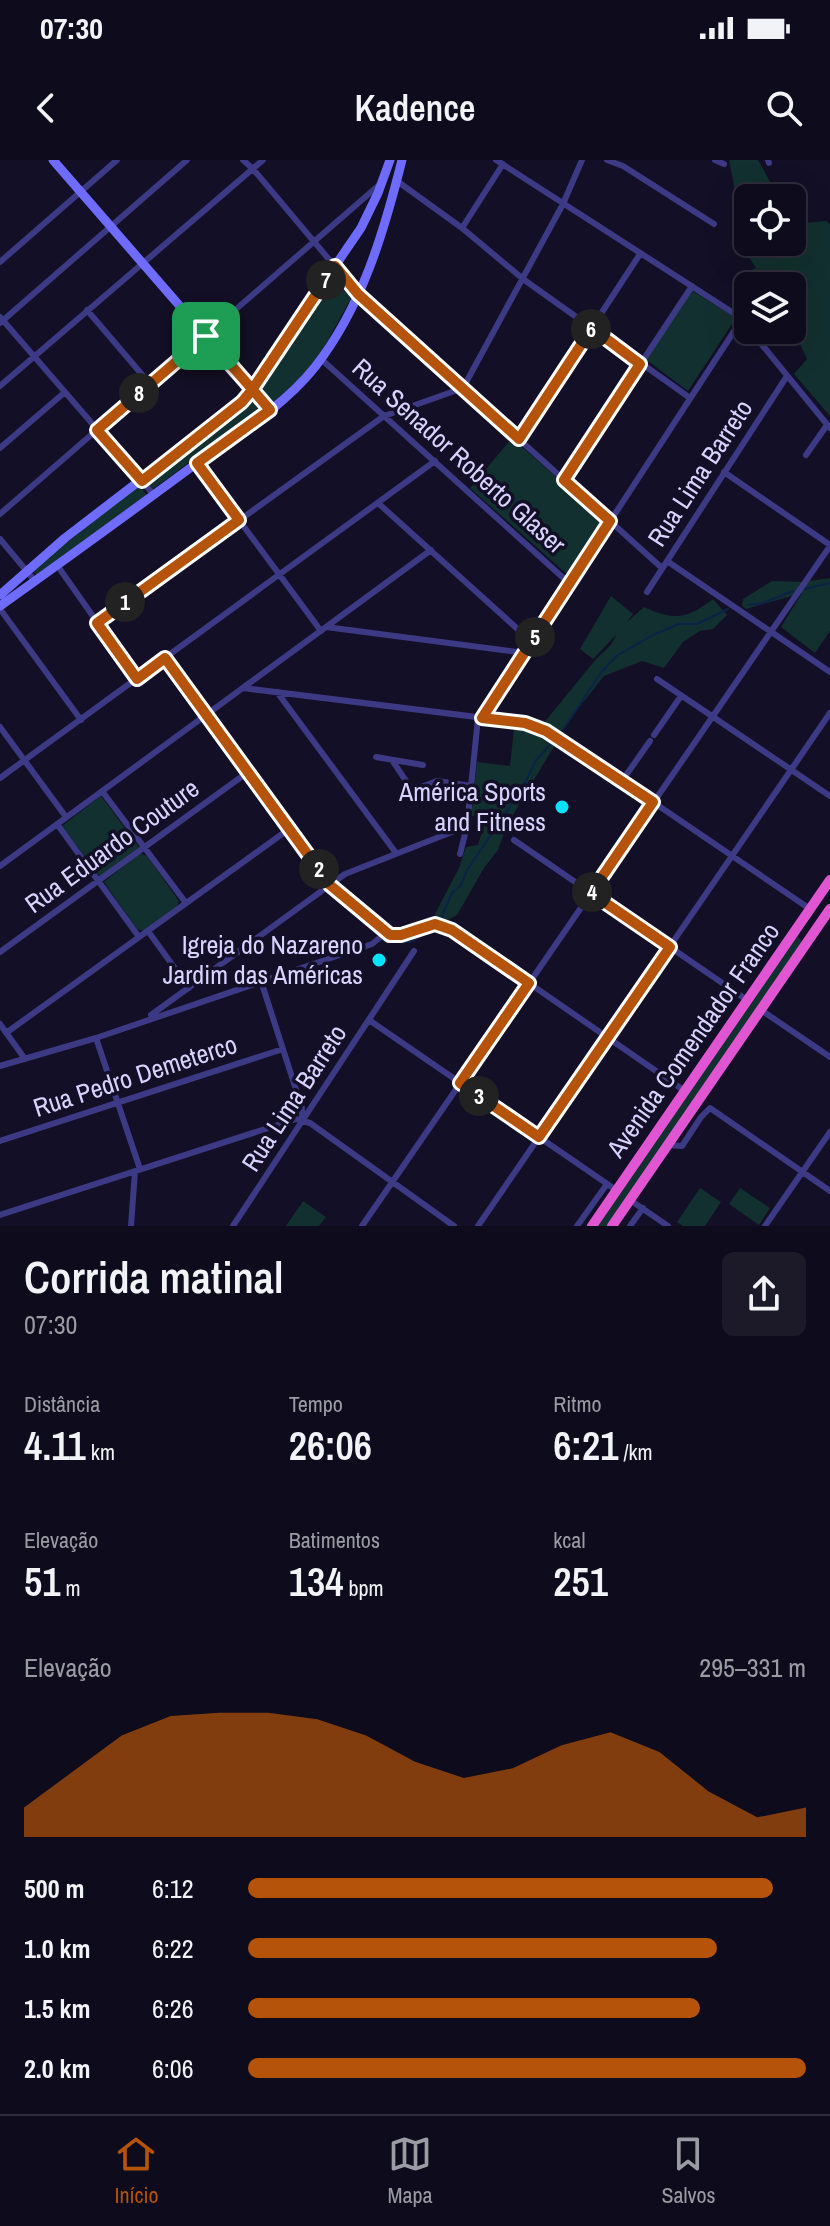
<!DOCTYPE html>
<html lang="pt">
<meta charset="utf-8">
<style>
body{margin:0;font-family:"Archivo Narrow",sans-serif;background:#1c1929;color:#f1f3f6;height:100vh;display:flex;flex-direction:column;font-size:30px;white-space:nowrap}
*{box-sizing:border-box;margin:0}
p{font-size:26px;color:#9b9ba3}
.icon{flex:none;width:44px;height:44px;fill:none;stroke:currentColor;stroke-width:2;stroke-linecap:round;stroke-linejoin:round}
.map{position:relative;height:1066px;overflow:hidden}
.panel{display:flex;flex-direction:column;background:#0e0b1c;flex:1}
.panel>*{flex:none}
.fabs{position:absolute;left:734px;top:24px;display:grid;gap:16px}
.fabs a{display:grid;place-items:center;width:72px;height:72px;border-radius:12px;background:#0e0b1c;box-shadow:0 8px 32px #0002,0 0 0 2px #2e2b3b;font-size:40px}
.pin{position:absolute;display:grid;place-items:center;width:68px;height:68px;color:#fff;margin:-34px;border-radius:16px;box-shadow:0 4px 12px #0006}
.km{position:absolute;width:40px;height:40px;margin:-20px;border-radius:50%;background:#222;color:#fff;font-size:22px;line-height:40px;text-align:center}
.round{display:grid;place-items:center;flex:none;width:84px;height:84px;border-radius:12px;background:#1c1929}
.summary{display:flex;align-items:center;justify-content:space-between;height:136px;padding:0 24px}
h1{font-size:44px;font-weight:600;line-height:60px}
.stats{display:grid;grid-template-columns:repeat(3,1fr);gap:12px;height:136px;padding:8px 24px}
.stats div{display:grid;align-content:center}
.stats b{font-size:40px;font-weight:600}
.stats small{font-size:22px;font-weight:400}
.stats p{font-size:22px}
.chart{height:224px;padding:16px 24px}
.chart p{display:flex;justify-content:space-between}
.chart svg{width:100%;height:144px;margin-top:8px;fill:#b45309;opacity:.7}
ul{padding:0 24px;list-style:none;font-size:26px}
li{display:grid;grid-template-columns:128px 96px 1fr;align-items:center;height:60px}
li i{height:20px;border-radius:10px;background:#b45309}
.status{display:flex;justify-content:space-between;align-items:center;height:56px;padding:0 40px;background:#0e0b1c;direction:ltr}
.status svg{height:22px;fill:currentColor}
header{display:flex;justify-content:space-between;align-items:center;height:104px;padding:0 24px;background:#0e0b1c;font-size:36px;font-weight:600}
.menu{display:flex;justify-content:space-around;align-items:center;height:112px;border-top:2px solid #2e2b3b;background:#0e0b1c;font-size:22px;color:#9b9ba3}
.menu a{display:grid;justify-items:center;gap:4px}
.menu .active{color:#b45309}
.map>svg:first-child{display:block}
</style>
<div class="status"><b>07:30</b><svg viewBox="0 0 49 12"><path d="M0 12V9h3v3zM5 12V6h3v6zM10 12V3h3v9zM15 12V0h3v12zM26 1h20v11H26zM47 4h2v5h-2z"/></svg></div>
<header><svg class="icon" aria-label="back" viewBox="0 0 24 24"><path d="M15 5l-7 7 7 7"/></svg>Kadence<svg class="icon" aria-label="search" viewBox="0 0 24 24"><circle cx="10" cy="10" r="6"/><path d="M15 15l6 6"/></svg></header>
<div class="map">
<svg width="830" height="1066" viewBox="0 0 830 1066">
<rect width="100%" height="100%" fill="#130f26"/>
<path fill="#12302f" d="M729 0H758L779 38H748V82H792V64L826 61 830 64V256L794 214 807 199 792 167V126H782L778 112 767 126 748 128 734 118 756 108 748 96Z
M336 112 354 133 319 196 299 220 271 245 258 229Z
M691 130 736 158 688 231 644 198Z
M252 236 262 249 153 329 147 321Z
M512 278 607 362 569 416 470 328Z
M139 326 147 335 36 415 32 410Z
M830 418V471L815 493 781 467 802 433 746 449 742 446 743 439 772 421 803 422Z
M611 436 633 454 627 462 644 447C674 461 687 459 713 439L727 455 713 469 700 471 683 482 664 508 642 501 604 516 559 573 543 564 596 499 610 486 617 474 593 499 580 489Z
M514 569 539 573 556 583 507 665 498 690 484 708 457 755 444 762 435 761V754L459 708 466 687 478 685 485 662 471 655 477 602 510 606Z
M101 636 139 687 100 717 62 666Z
M140 693 147 696 179 741 177 747 143 771 137 769 104 722Z
M797 775 802 782 608 1066H597Z
M700 1028 721 1042 705 1066H683L677 1062Z
M740 1028 770 1048 759 1065 729 1044Z
M303 1041 326 1057 319 1066H286Z"/>
<g fill="none" stroke-linecap="round" stroke-linejoin="round">
<path stroke="#0c2248" stroke-width="2" d="M805 429 830 423
M749 445 763 443 793 431
M563 570 602 511 618 495 653 475 679 464H697L728 449
M441 758 452 733 461 725 467 710 510 647 514 636 520 633 536 600 553 582
M383 781 411 782 427 772"/>
<path stroke="#3d3a85" stroke-width="6" d="M243 0 253 9 358 134 662 408
M496 0 738 156 748 167
M607 0 623 6 714 64
M715 0 724 4
M768 0 769 3
M397 21 462 68 523 119 690 238
M462 68 503 4
M0 102 117 0
M87 150 150 224
M738 156 748 140
M0 157 154 335
M0 163 187 0
M750 170 830 268
M321 199 570 424
M0 226 263 0
M519 279 640 94
M0 288 65 232
M806 295 827 265
M197 303 321 471
M724 312 830 385
M564 320 692 126
M378 343 532 482
M0 354 378 26
M0 379 35 421
M667 401 830 512
M57 405 137 519
M647 432 787 216
M0 449 81 560
M97 463 384 256 463 228 563 44 582 0
M326 467 525 493
M165 498 330 725 387 772
M657 519 830 636
M243 528 517 562 540 568 562 580 810 749
M277 532 396 693
M482 558 742 159
M0 567 66 657
M654 575 681 536
M376 597 423 605
M392 600 412 630
M0 618 435 301
M622 621 650 581
M102 631 186 743
M405 633 437 621 471 626
M57 664 139 777
M514 680 747 840
M460 694 467 666 478 558
M0 706 431 390
M148 771 189 828
M0 792 248 612
M261 821 302 948V961
M761 850 830 897
M151 855 345 714 467 666
M369 860 616 1030
M0 864 25 899
M6 873 289 669
M96 878 140 1009
M0 906 96 878 372 784 387 772C410 784 422 754 452 770L685 931
M0 981 283 889
M668 985 682 986 701 957 710 948 830 1031
M630 1040 668 1066
M0 1055 296 959 310 963 454 1066
M131 1066 135 1011
M233 1066 414 791
M362 1066 830 386
M478 1066 830 553
M577 1066 607 1024
M630 1066 643 1048
M765 1066 830 972"/>
<path stroke="#6f6bff" stroke-width="9" d="M53 0 270 250
M0 435 65 378 242 242 361 68 378 33 390 0
M0 446C66 399 132 351 197 303 238 274 284 246 315 207 362 147 384 72 402 0"/>
<path stroke="#e055d1" stroke-width="10" d="M592 1066 830 720
M612 1066 830 749"/>
</g>
<g fill="none" stroke-linecap="round" stroke-linejoin="round">
<g stroke="#fff" stroke-width="16">
<path id="route" d="M206 176C227 201 249 225 270 250L197 303 239 360 97 463 137 519 165 498 330 725 390 775H401L435 764 452 770 529 823 460 923 539 977 670 787 591 733 653 642 546 571 525 563 482 558 610 361 564 320 640 204 592 168 519 279 358 134 335 106 252 230 242 242 142 321 97 270 206 176"/>
</g>
<use href="#route" stroke="#b45309" stroke-width="10"/>
</g>
<g fill="#00e5ff" stroke="#130f26" stroke-width="3">
<circle cx="562" cy="647" r="8"/>
<circle cx="379" cy="800" r="8"/>
</g>
<g text-anchor="middle" stroke-width="7" stroke-linejoin="round" paint-order="stroke">
<g font-size="26" fill="#d9d4ff" stroke="#130f26">
<text transform="translate(459 296) rotate(42)" y="9">Rua Senador Roberto Glaser</text>
<text transform="translate(700 313) rotate(-57)" y="9">Rua Lima Barreto</text>
<text transform="translate(112 686) rotate(-36)" y="9">Rua Eduardo Couture</text>
<text transform="translate(693 880) rotate(-55)" y="9">Avenida Comendador Franco</text>
<text transform="translate(135 916) rotate(-18)" y="9">Rua Pedro Demeterco</text>
<text transform="translate(294 938) rotate(-57)" y="9">Rua Lima Barreto</text>
</g>
<g font-size="26" fill="#d9d4ff" stroke="#130f26" text-anchor="end">
<text x="546" y="641">América Sports<tspan x="546" dy="30">and Fitness</tspan></text>
<text x="363" y="794">Igreja do Nazareno<tspan x="363" dy="30">Jardim das Américas</tspan></text>
</g>
</g>
</svg>
<div class="fabs">
<a><svg class="icon" aria-label="locate" viewBox="0 0 24 24"><circle cx="12" cy="12" r="6"/><path d="M12 2v4M12 18v4M2 12h4M18 12h4"/></svg></a>
<a><svg class="icon" aria-label="layers" viewBox="0 0 24 24"><path d="M12 4l9 5-9 5-9-5zM3 14l9 5 9-5"/></svg></a>
</div>
<div class="pin" style="left:206px;top:176px;background:#1e9e55"><svg class="icon" aria-label="arrive" viewBox="0 0 24 24"><path d="M6 21V4h12l-3 4 3 4H6"/></svg></div>
<b class="km" style="left:125px;top:442px">1</b>
<b class="km" style="left:319px;top:709px">2</b>
<b class="km" style="left:479px;top:936px">3</b>
<b class="km" style="left:592px;top:732px">4</b>
<b class="km" style="left:535px;top:477px">5</b>
<b class="km" style="left:591px;top:169px">6</b>
<b class="km" style="left:326px;top:120px">7</b>
<b class="km" style="left:139px;top:233px">8</b>
</div>
<section class="panel">
<div class="summary"><div><h1>Corrida matinal</h1><p>07:30</p></div><a class="round"><svg class="icon" aria-label="share" viewBox="0 0 24 24"><path d="M12 15V3M7 8l5-5 5 5M5 13v7h14v-7"/></svg></a></div>
<div class="stats">
<div><p>Distância</p><b>4.11<small> km</small></b></div>
<div><p>Tempo</p><b>26:06</b></div>
<div><p>Ritmo</p><b>6:21<small> /km</small></b></div>
</div>
<div class="stats">
<div><p>Elevação</p><b>51<small> m</small></b></div>
<div><p>Batimentos</p><b>134<small> bpm</small></b></div>
<div><p>kcal</p><b>251</b></div>
</div>
<div class="chart"><p><span>Elevação</span>295–331 m</p>
<svg viewBox="0 0 160 44" preserveAspectRatio="none"><path d="M0 44V35L10 24L20 13L30 7L40 6L50 6L60 8L70 13L80 21L90 26L100 23L110 16L120 12L130 18L140 30L150 38L160 35V44z"/></svg>
</div>
<ul>
<li><b>500 m</b>6:12<i style="width:94%"></i></li>
<li><b>1.0 km</b>6:22<i style="width:84%"></i></li>
<li><b>1.5 km</b>6:26<i style="width:81%"></i></li>
<li><b>2.0 km</b>6:06<i style="width:100%"></i></li>
</ul>
</section>
<nav class="menu">
<a class="active"><svg class="icon" aria-label="home" viewBox="0 0 24 24"><path d="M3 11l9-7 9 7M6 9v11h12V9"/></svg>Início</a>
<a><svg class="icon" aria-label="map" viewBox="0 0 24 24"><path d="M3 6l6-2 6 2 6-2v14l-6 2-6-2-6 2zM9 4v14M15 6v14"/></svg>Mapa</a>
<a><svg class="icon" aria-label="saved" viewBox="0 0 24 24"><path d="M7 4h10v16l-5-4-5 4z"/></svg>Salvos</a>
</nav>
